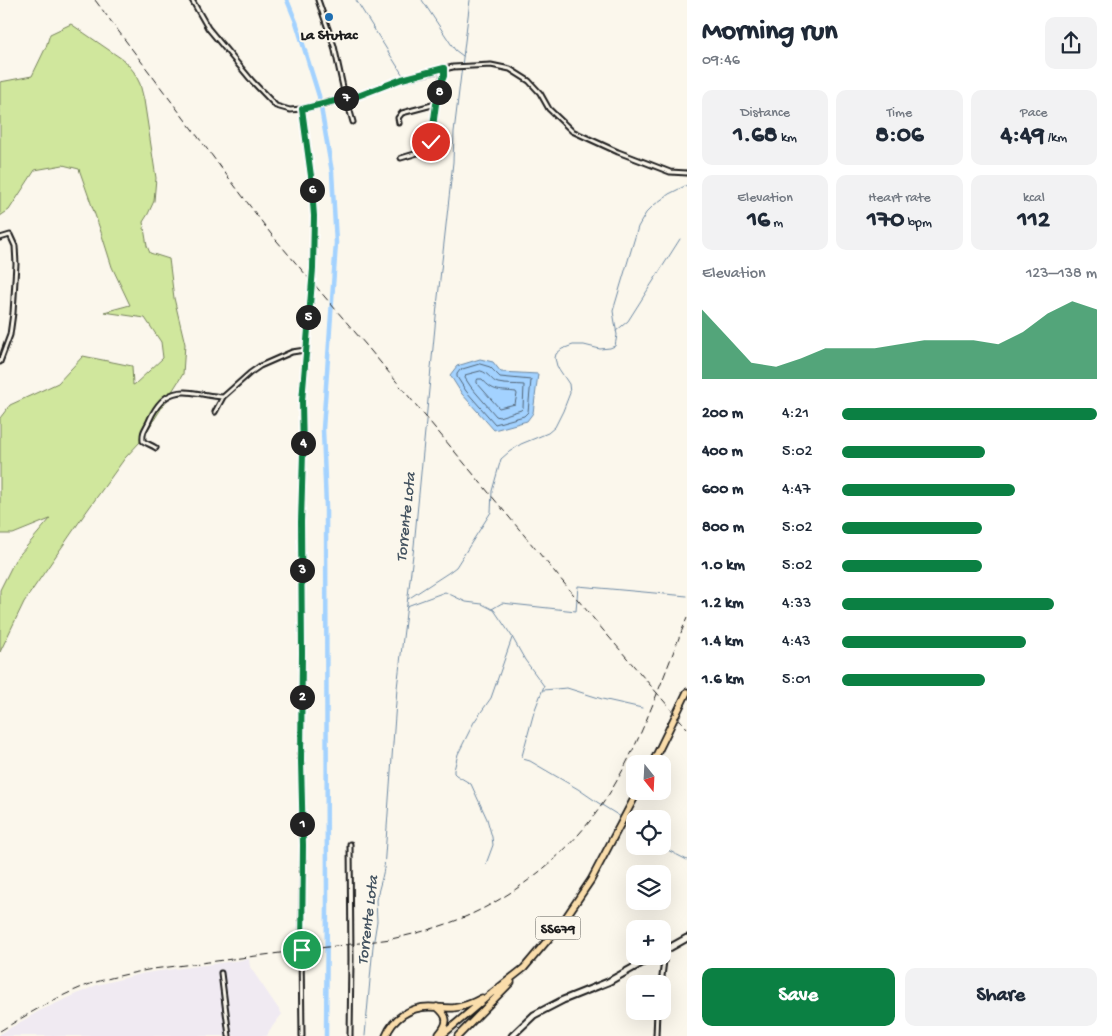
<!DOCTYPE html>
<meta charset="utf-8">
<style>
body{margin:0;font-family:"Gochi Hand",sans-serif;background:#f2f2f3;color:#1f2937;height:100vh;display:flex;flex-direction:column;font-size:19px;white-space:nowrap}
*{box-sizing:border-box;margin:0}
p{font-size:16px;color:#747a83}
.icon{flex:none;width:28px;height:28px;fill:none;stroke:currentColor;stroke-width:2;stroke-linecap:round;stroke-linejoin:round}
.map{position:relative;flex:1;overflow:hidden}
.drawer{display:flex;flex-direction:column;background:#fff;width:425px}
.drawer>*{flex:none}
.needle{width:32px;rotate:162deg}
.buttons{position:absolute;left:626px;top:755px;display:grid;gap:10px}
.buttons a{display:grid;place-items:center;width:45px;height:45px;border-radius:10px;background:#fff;box-shadow:0 5px 20px #0002;font-size:25px}
.pin{position:absolute;display:grid;place-items:center;width:42px;height:42px;color:#fff;margin:-21px;border:2px solid #fff;border-radius:50%;box-shadow:0 1px 5px #0007}
.km{position:absolute;width:25px;height:25px;margin:-12px;border-radius:50%;background:#222;color:#fff;font-size:14px;line-height:25px;text-align:center}
.round{display:grid;place-items:center;flex:none;width:52px;height:52px;border-radius:10px;background:#f2f2f3}
.summary{display:flex;align-items:center;justify-content:space-between;height:85px;padding:0 15px}
h1{font-size:28px;font-weight:800;line-height:38px}
.stats{display:grid;grid-template-columns:repeat(3,1fr);gap:8px;height:85px;padding:5px 15px}
.stats div{display:grid;align-content:center;border-radius:10px;background:#f2f2f3;text-align:center}
.stats b{font-size:25px;font-weight:800}
.stats small{font-size:14px;font-weight:400}
.stats p{font-size:14px}
.chart{height:140px;padding:10px 15px}
.chart p{display:flex;justify-content:space-between}
.chart svg{width:100%;height:90px;margin-top:5px;fill:#0b8043;opacity:.7}
.cta{display:flex;gap:10px;margin-top:auto;padding:10px 15px}
.cta a{flex:1;height:58px;border-radius:10px;background:#0b8043;color:#fff;font-size:20px;font-weight:800;line-height:58px;text-align:center}
.cta a+a{background:#f2f2f3;color:#1f2937}
ul{padding:0 15px;list-style:none;font-size:16px}
li{display:grid;grid-template-columns:80px 60px 1fr;align-items:center;height:38px}
li i{height:12px;border-radius:6px;background:#0b8043}
main{display:flex;flex:1;min-height:0}
.map>svg:first-child{display:block}
</style>
<main>
<div class="map">
<svg width="687" height="1036" viewBox="0 0 687 1036">
<rect width="100%" height="100%" fill="#fbf7ec"/>
<filter id="ink" filterUnits="userSpaceOnUse"><feTurbulence type="fractalNoise" baseFrequency=".02" numOctaves="2"/><feDisplacementMap in="SourceGraphic" scale="10" xChannelSelector="R" yChannelSelector="G"/><feConvolveMatrix kernelMatrix="1 2 1 2 8 2 1 2 1" color-interpolation-filters="sRGB"/></filter>
<g filter="url(#ink)">
<path fill="#f0eaf2" d="M249 959 250 967 282 1014 269 1031 267 1036H0V1034L39 1011 97 985 145 973Z"/>
<path fill="#d0e79d" stroke="#76825c" d="M71 24 125 61 134 72 140 84 144 100 156 178 154 201 148 214 143 222 147 246 150 253 169 259 174 298 185 344 183 374 140 442 125 458 84 515 24 602 0 652V590L15 560 50 519 13 534H0V418L10 405 58 383 83 356 132 366 133 385 135 384 163 358 161 342 145 318 104 312 130 305 112 267 100 229 79 169 63 165 35 170 9 210 0 216V82L32 76 46 47 50 34Z"/>
<path fill="#a3d2ff" stroke="#6d89a4" d="M480 359 493 362 501 372 538 374 533 413 527 421 494 430 462 394 450 375 457 366Z"/>
<g fill="none" stroke-linecap="round" stroke-linejoin="round">
<path stroke="#526577" stroke-width="1" d="M480 364 490 367 500 377 531 380 528 412 524 416 495 424 466 391 457 377V374L460 370Z
M481 371C489 373 491 381 498 383 506 385 516 384 524 385L523 408 521 410 499 417 496 416 471 387 465 378 466 375Z
M478 379H482C494 393 500 390 516 392L517 394 515 404 499 408 477 383V381Z"/>
<path stroke="#6d89a4" stroke-width="1" d="M356 0 404 77
M422 0 455 50 463 56
M616 331 628 321 680 239
M408 599 448 573 456 567 491 512 492 491 501 459 509 452 521 444 548 433 555 427 563 411 570 393 569 384 557 366 555 358 556 354 562 349 573 345H584L600 349 610 348 615 346 617 335 613 311 638 227 646 213 654 205 669 194 687 185
M407 606 445 592 466 602 482 604 494 610 511 635 525 660 544 686 534 712 522 756 523 759 530 761 578 789 597 802 621 817
M492 609 502 603 576 611 578 586 687 596
M543 690 567 688 602 699 642 708
M628 821 635 827
M660 846 687 860
M486 864 493 845 492 837 487 819 471 784 456 775 454 773V770L458 754 474 722 491 698 512 638
M365 1036 373 946 377 921 376 900 382 878 384 869 397 688 414 546 437 306 453 162 454 132 470 0"/>
<path stroke="#a3d2ff" stroke-width="4.5" d="M287 0 296 22 319 96 332 172 336 243 323 429 326 507 327 904 326 1036"/>
<g stroke="#1c1c1c" stroke-width="7">
<path id="street" d="M192 0 208 28 252 81 276 106 290 110 302 109 347 98 350 99 402 79 453 67 491 65 510 69 529 81 540 93 549 109 572 131 618 152 670 172 687 173
M318 0 334 46 343 87 353 122
M399 123 398 118 402 113 436 104C439 98 438 92 440 86 441 79 444 75 444 68
M401 158 428 150 431 142 436 104
M0 238 10 235 15 246 16 264 13 313 10 335 0 362
M215 412 223 397 250 373 260 366 292 352 305 350
M156 448C152 445 147 444 143 441 142 430 146 429 150 419 168 380 190 394 223 397
M221 973 229 1036
M661 984 664 961 662 954
M302 1036 301 951 303 845 301 761 302 653 301 522 303 453 302 401 313 269 314 216 311 176 302 109
M350 1036 351 959 350 844
M656 1036 657 1011"/>
</g>
<g stroke="#1c1c1c" stroke-width="9">
<path id="secondary" d="M662 952 687 938
M512 1036 534 1015 563 1000 608 982 654 956"/>
</g>
<g stroke="#1c1c1c" stroke-width="9">
<path id="primary" d="M652 764 687 692
M437 1007C448 1016 449 1023 439 1034
M386 1036C393 1018 410 1007 429 1007 437 1007 445 1008 453 1008 463 1007 473 1003 482 998
M441 1036 492 993 524 968 562 923 591 880 638 791
M458 1036 511 982"/>
</g>
<use href="#street" stroke="#fbf7ec" stroke-width="3"/>
<use href="#secondary" stroke="#fbf7ec" stroke-width="5"/>
<use href="#primary" stroke="#faddab" stroke-width="5.5"/>
<path stroke="#1c1c1c" stroke-width="1" stroke-dasharray="8 4" stroke-linecap="butt" d="M95 0 271 234 366 345 603 630 687 728
M0 1031C30 1013 59 995 93 983 112 977 132 973 153 969L391 939C415 934 437 928 460 919 468 916 476 912 484 908 534 882 579 842 609 794 642 741 663 676 687 618"/>
</g>
</g>
<g fill="none" stroke-linecap="round" stroke-linejoin="round" filter="url(#ink)">
<g stroke="#fff" stroke-width="10">
<path id="route" d="M302 950 303 845 301 761 302 653 301 522 303 453 302 401 313 269 314 216 311 176 302 109 347 98 350 99 402 79 444 68V76L439 88V97L436 104 431 142"/>
</g>
<use href="#route" stroke="#0b8043" stroke-width="6"/>
</g>
<circle fill="#1f6fb2" stroke="#fbf7ec" stroke-width="2" cx="329" cy="17" r="5"/>
<g text-anchor="middle" stroke-width="4" stroke-linejoin="round" paint-order="stroke">
<rect fill="#fbf7ec" stroke="#5f5e5a" stroke-width="1" x="535.5" y="916.5" width="45" height="23" rx="4"/>
<g font-size="14" font-weight="bold" fill="#1c1c1c">
<text x="558" y="933">SS679</text>
</g>
<g font-size="15" font-weight="bold" fill="#1c1c1c" stroke="#fbf7ec">
<text x="329" y="39">La Stutac</text>
</g>
<g font-size="16" font-style="italic" fill="#445360" stroke="#fbf7ec">
<text transform="translate(404 517) rotate(-84)" y="6">Torrente Lota</text>
<text transform="translate(366 920) rotate(-83)" y="6">Torrente Lota</text>
</g>
</g>
</svg>
<div class="buttons">
<a><svg class="needle" viewBox="-14 -14 28 28"><path d="M0-13l5 13h-10z" fill="#e53935"/><path d="M0 13l5-13h-10z" fill="#747a83"/></svg></a>
<a><svg class="icon" aria-label="locate" viewBox="0 0 24 24"><circle cx="12" cy="12" r="6"/><path d="M12 2v4M12 18v4M2 12h4M18 12h4"/></svg></a>
<a><svg class="icon" aria-label="layers" viewBox="0 0 24 24"><path d="M12 4l9 5-9 5-9-5zM3 14l9 5 9-5"/></svg></a>
<a>+</a>
<a>−</a>
</div>
<div class="pin" style="left:302px;top:950px;background:#1e9e55"><svg class="icon" aria-label="arrive" viewBox="0 0 24 24"><path d="M6 21V4h12l-3 4 3 4H6"/></svg></div>
<div class="pin" style="left:431px;top:142px;background:#d93025"><svg class="icon" aria-label="check" viewBox="0 0 24 24"><path d="M5 12l5 5 9-10"/></svg></div>
<b class="km" style="left:302px;top:824px">1</b>
<b class="km" style="left:302px;top:697px">2</b>
<b class="km" style="left:302px;top:570px">3</b>
<b class="km" style="left:303px;top:443px">4</b>
<b class="km" style="left:308px;top:317px">5</b>
<b class="km" style="left:312px;top:190px">6</b>
<b class="km" style="left:346px;top:98px">7</b>
<b class="km" style="left:439px;top:92px">8</b>
</div>
<section class="drawer">
<div class="summary"><div><h1>Morning run</h1><p>09:46</p></div><a class="round"><svg class="icon" aria-label="share" viewBox="0 0 24 24"><path d="M12 15V3M7 8l5-5 5 5M5 13v7h14v-7"/></svg></a></div>
<div class="stats">
<div><p>Distance</p><b>1.68<small> km</small></b></div>
<div><p>Time</p><b>8:06</b></div>
<div><p>Pace</p><b>4:49<small> /km</small></b></div>
</div>
<div class="stats">
<div><p>Elevation</p><b>16<small> m</small></b></div>
<div><p>Heart rate</p><b>170<small> bpm</small></b></div>
<div><p>kcal</p><b>112</b></div>
</div>
<div class="chart"><p><span>Elevation</span>123–138 m</p>
<svg viewBox="0 0 160 44" preserveAspectRatio="none"><path d="M0 44V10L10 23L20 36L30 38L40 34L50 29L60 29L70 29L80 27L90 25L100 25L110 25L120 27L130 21L140 12L150 6L160 10V44z"/></svg>
</div>
<ul>
<li><b>200 m</b>4:21<i style="width:100%"></i></li>
<li><b>400 m</b>5:02<i style="width:56%"></i></li>
<li><b>600 m</b>4:47<i style="width:68%"></i></li>
<li><b>800 m</b>5:02<i style="width:55%"></i></li>
<li><b>1.0 km</b>5:02<i style="width:55%"></i></li>
<li><b>1.2 km</b>4:33<i style="width:83%"></i></li>
<li><b>1.4 km</b>4:43<i style="width:72%"></i></li>
<li><b>1.6 km</b>5:01<i style="width:56%"></i></li>
</ul>
<div class="cta"><a>Save</a><a>Share</a></div>
</section>
</main>
